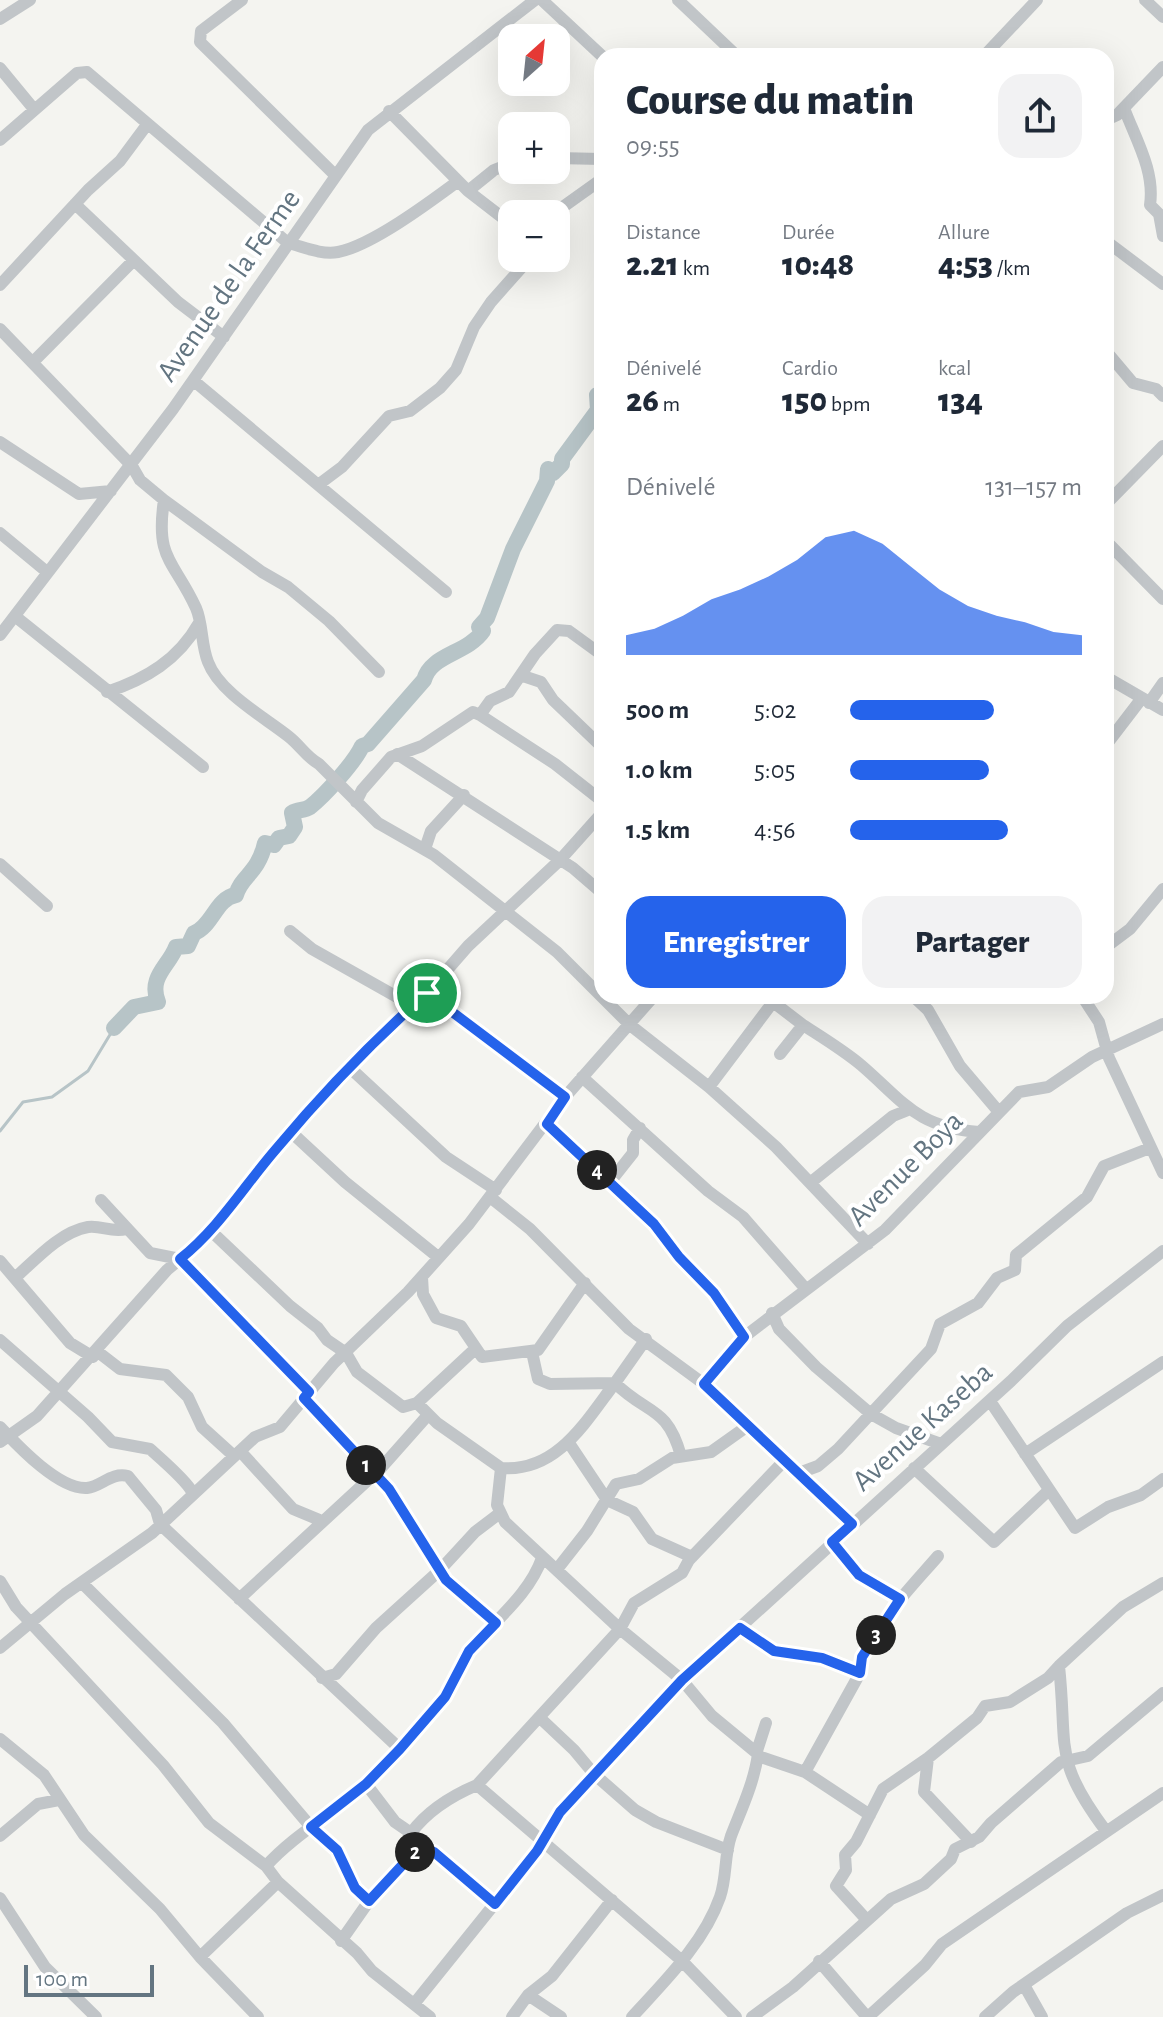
<!DOCTYPE html>
<html lang="fr">
<meta charset="utf-8">
<style>
body{margin:0;font-family:"Alegreya Sans",sans-serif;background:#f2f2f3;color:#1f2937;height:100vh;display:flex;flex-direction:column;font-size:30px;white-space:nowrap}
*{box-sizing:border-box;margin:0}
p{font-size:26px;color:#747a83}
.icon{flex:none;width:44px;height:44px;fill:none;stroke:currentColor;stroke-width:2;stroke-linecap:round;stroke-linejoin:round}
.map{position:relative;flex:1;overflow:hidden}
.drawer{position:absolute;left:594px;top:48px;width:520px;height:956px;display:flex;flex-direction:column;background:#fff;border-radius:24px;box-shadow:0 8px 32px #0002}
.drawer>*{flex:none}
.needle{width:52px;rotate:27deg}
.tools{position:absolute;left:498px;top:24px;display:grid;gap:16px}
.tools a{display:grid;place-items:center;width:72px;height:72px;border-radius:16px;background:#fff;box-shadow:0 8px 32px #0002;font-size:40px}
.scale{position:absolute;left:24px;bottom:20px;width:130px;box-sizing:border-box;padding-left:8px;border:4px solid #637581;border-top:0;font-size:22px;line-height:28px;white-space:nowrap;color:#637581;-webkit-text-stroke:6px #fff;paint-order:stroke}
.pin{position:absolute;display:grid;place-items:center;width:68px;height:68px;color:#fff;margin:-34px;border:4px solid #fff;border-radius:50%;box-shadow:0 2px 8px #0007}
.km{position:absolute;width:40px;height:40px;margin:-20px;border-radius:50%;background:#222;color:#fff;font-size:22px;line-height:40px;text-align:center}
.round{display:grid;place-items:center;flex:none;width:84px;height:84px;border-radius:24px;background:#f2f2f3}
.head{display:flex;align-items:center;justify-content:space-between;height:136px;padding:0 32px}
h1{font-size:44px;font-weight:800;line-height:60px}
.metrics{display:grid;grid-template-columns:repeat(3,1fr);gap:12px;height:136px;padding:8px 32px}
.metrics div{display:grid;align-content:center}
.metrics b{font-size:34px;font-weight:800}
.metrics small{font-size:22px;font-weight:400}
.metrics p{font-size:22px}
.chart{height:224px;padding:16px 32px}
.chart p{display:flex;justify-content:space-between}
.chart svg{width:100%;height:144px;margin-top:8px;fill:#2563eb;opacity:.7}
.primary-button{display:flex;gap:16px;margin-top:auto;padding:16px 32px}
.primary-button a{flex:1;height:92px;border-radius:24px;background:#2563eb;color:#fff;font-size:32px;font-weight:800;line-height:92px;text-align:center}
.primary-button a+a{background:#f2f2f3;color:#1f2937}
ul{padding:0 32px;list-style:none;font-size:26px}
li{display:grid;grid-template-columns:128px 96px 1fr;align-items:center;height:60px}
li i{height:20px;border-radius:10px;background:#2563eb}
.map>svg:first-child{display:block}
</style>
<div class="map">
<svg width="1163" height="2017" viewBox="0 0 1163 2017">
<rect width="100%" height="100%" fill="#f4f4f0"/>
<g fill="none" stroke-linecap="round" stroke-linejoin="round">
<path stroke="#b7c4c7" stroke-width="3" d="M0 1131 23 1102 52 1097 88 1071 114 1028"/>
<path stroke="#b7c4c7" stroke-width="16" d="M114 1028 134 1007 158 1002C148 977 169 966 176 947L188 946 194 933C212 927 216 898 236 895 241 876 258 874 265 843L274 845 279 838 289 836 295 827 292 813C298 809 304 811 310 807 325 795 355 762 362 746L368 744 424 680C431 654 467 654 483 631L479 627 487 618 513 549 547 481 548 469 553 473 562 464V459L598 410 597 395 602 394"/>
<path stroke="#c1c5c8" stroke-width="12" d="M242 0 201 31 200 42 336 176
M542 0 602 56
M678 0 737 56
M1145 0 1163 17
M0 19 30 0
M984 56 1037 0
M0 68 33 108
M1124 108C1136 140 1155 171 1150 205L1159 214 1163 236
M389 111 468 191 494 170 512 163
M1106 120 1117 115 1163 67
M0 140 77 73 87 72 288 243C304 247 321 255 338 252 371 246 430 202 457 182
M556 158 602 159
M468 191 512 225
M75 204 178 302 224 337
M553 214 602 179
M1106 241 1163 284
M0 285 88 190 120 161 146 126
M0 329 132 466 140 480 164 500C155 560 174 560 196 608 203 624 201 645 208 662 219 692 264 717 288 736 301 746 305 756 319 764L378 823 434 855 557 952 630 1025 709 1087 776 1147 868 1244
M1106 351 1133 383 1156 389 1163 396
M34 361 133 261
M194 381 446 592
M0 442 79 494 111 491
M318 485 342 467 389 416 410 411 440 388 456 370 474 327 491 302 530 258
M164 500 262 572 288 587 329 621 379 672
M1106 504 1163 446
M0 533 47 572
M1106 541 1163 599
M16 617 203 767
M0 635 173 409 368 130 535 0
M523 676 541 682 553 700 602 747
M1106 677 1163 710
M107 692C146 679 178 660 199 623
M1149 703 1163 683
M480 715 555 764 602 801
M1106 745 1142 698
M397 754 573 868 602 893
M356 802 362 790 391 757 422 746 473 712 480 715 490 701 509 692 535 654 557 630 569 631 602 655
M425 849 431 831 464 795
M0 864 47 906
M290 931 312 949 413 1006
M1106 947 1130 929 1163 889
M427 993 565 1097
M913 996 928 1010 960 1066 999 1112
M1082 996 1099 1022 1109 1058 1163 1173
M780 1054 803 1025C823 1038 843 1050 861 1065 904 1102 916 1127 979 1132
M349 1067 446 1157 496 1190
M582 1077 708 1191 743 1217 805 1288
M709 1087 773 1002 803 1025
M547 1124 654 1224 679 1257 714 1293 744 1337
M291 1132 345 1182 438 1257
M610 1182 633 1153V1140L640 1128
M810 1183 893 1116 908 1110
M490 1197 530 1229 629 1329 704 1384 852 1524
M101 1200 150 1253 180 1259 309 1392
M212 1232 290 1306 318 1328 327 1340 346 1353 357 1372 403 1407 417 1403 474 1350
M0 1261 70 1343 93 1357
M422 1277 423 1294 436 1318 461 1326 482 1357 538 1350 585 1283
M15 1278C36 1259 60 1232 88 1227 101 1225 112 1233 126 1229
M772 1313 779 1329 816 1367 871 1414 896 1428 941 1444
M0 1340 88 1417 112 1442 150 1449C160 1458 187 1481 192 1492
M98 1352 120 1369 166 1375 188 1397 202 1427 234 1456
M532 1352 538 1379 550 1384 615 1383 646 1339
M704 1384 744 1337 885 1230 1019 1092 1048 1087 1092 1057 1163 1024
M304 1398 389 1489 446 1580 496 1623
M990 1401 1075 1528 1108 1507 1141 1495 1163 1479
M417 1403 437 1423 501 1468 497 1505 505 1522 620 1629 682 1680 712 1716 758 1754C754 1783 741 1810 731 1836 724 1856 727 1877 720 1897 704 1943 664 1982 632 2017
M0 1427C18 1446 59 1490 87 1488 102 1486 111 1472 128 1476L156 1510 160 1524 400 1749
M0 1442 37 1416 167 1270 212 1232 249 1181 349 1067 427 993 468 946 560 860 602 813
M569 1443 607 1500 633 1512 652 1539 692 1557
M240 1451 293 1509 322 1521
M1025 1454 1163 1362
M501 1468C557 1473 586 1421 615 1383 647 1415 667 1405 681 1456
M914 1468 994 1542 1049 1490
M799 1473 818 1466 838 1449 931 1349 940 1324 978 1303 997 1278 1015 1270 1016 1255 1087 1197 1104 1166 1150 1148
M832 1542 859 1575 900 1599
M558 1568 587 1531 616 1484 639 1479 672 1458 711 1452 749 1425
M0 1581 16 1607 163 1765 209 1823 266 1866 278 1882 357 1953 372 1971 430 2017
M82 1583 223 1723 311 1827 337 1850 355 1888 369 1901
M239 1599 381 1468 428 1415
M740 1628 774 1651 822 1658 860 1673
M0 1648 65 1594 152 1533 255 1437 280 1427 334 1363 408 1292 469 1224 565 1097 654 996
M322 1678 336 1674 376 1628 440 1570 475 1532 500 1513
M539 1717 574 1750 594 1774 635 1810 656 1822 728 1850
M0 1739 44 1775 84 1835 160 1909 200 1957 258 2017
M757 1751 766 1723
M758 1756 805 1772 870 1815
M928 1758 924 1792 971 1842
M805 1772 860 1673C859 1639 916 1582 938 1556
M366 1784 395 1822 411 1833
M1106 1831C1052 1759 1068 1748 1059 1666L1123 1607 1163 1583
M0 1836 38 1804 59 1800
M420 1846 434 1852 495 1904
M266 1866C295 1834 333 1814 365 1785 393 1760 421 1728 444 1698 454 1683 459 1664 470 1650 494 1621 529 1595 542 1558
M0 1898 45 1967 96 2017
M866 1919 836 1886 846 1870 845 1855 856 1842 883 1789 928 1758 977 1718 985 1706 1010 1702 1048 1678 1059 1666
M341 1941 369 1901 420 1846 411 1833C428 1810 451 1796 477 1785
M200 1957 278 1882
M819 1961 867 2017
M1024 1985 1042 2017
M528 1995 561 2017
M414 2004 537 1851 560 1812 682 1680 1011 1381 1067 1326 1163 1251
M512 2017 528 1995 552 1976 612 1900
M736 2017 681 1960 477 1785 620 1629 634 1603 682 1573 689 1560 785 1460
M752 2017 793 1987 891 1899 924 1884 951 1859 955 1849 979 1837 991 1823 1061 1762 1088 1756 1163 1693
M868 2017 925 1965 942 1944 1163 1793
M985 2017 1013 1992 1127 1913 1163 1895"/>
</g>
<g fill="none" stroke-linecap="round" stroke-linejoin="round">
<g stroke="#fff" stroke-width="16">
<path id="route" d="M427 993 565 1097 547 1124 654 1224 679 1257 714 1293 744 1337 704 1384 852 1524 832 1542 859 1575 900 1599 862 1657 860 1673 822 1658 774 1651 740 1628 682 1680 560 1812 537 1851 495 1904 434 1852 420 1846 369 1901 355 1888 337 1850 311 1827 366 1784 400 1749 445 1697 469 1651 496 1623 446 1580 389 1489 304 1398 309 1392 180 1259C219 1228 244 1186 277 1148 323 1093 373 1041 427 993Z"/>
</g>
<use href="#route" stroke="#2563eb" stroke-width="10"/>
</g>
<g text-anchor="middle" stroke-width="8" stroke-linejoin="round" paint-order="stroke">
<g font-size="30" fill="#637581" stroke="#fff">
<text transform="translate(228 285) rotate(-55)" y="10">Avenue de la Ferme</text>
<text transform="translate(905 1168) rotate(-45)" y="10">Avenue Boya</text>
<text transform="translate(922 1426) rotate(-42)" y="10">Avenue Kaseba</text>
</g>
</g>
</svg>
<div class="tools">
<a><svg class="needle" viewBox="-14 -14 28 28"><path d="M0-13l5 13h-10z" fill="#e53935"/><path d="M0 13l5-13h-10z" fill="#747a83"/></svg></a>
<a>+</a>
<a>−</a>
</div>
<div class="scale">100 m</div>
<div class="pin" style="left:427px;top:993px;background:#1e9e55"><svg class="icon" aria-label="arrive" viewBox="0 0 24 24"><path d="M6 21V4h12l-3 4 3 4H6"/></svg></div>
<b class="km" style="left:366px;top:1465px">1</b>
<b class="km" style="left:415px;top:1852px">2</b>
<b class="km" style="left:876px;top:1635px">3</b>
<b class="km" style="left:597px;top:1170px">4</b>
<section class="drawer">
<div class="head"><div><h1>Course du matin</h1><p>09:55</p></div><a class="round"><svg class="icon" aria-label="share" viewBox="0 0 24 24"><path d="M12 15V3M7 8l5-5 5 5M5 13v7h14v-7"/></svg></a></div>
<div class="metrics">
<div><p>Distance</p><b>2.21<small> km</small></b></div>
<div><p>Durée</p><b>10:48</b></div>
<div><p>Allure</p><b>4:53<small> /km</small></b></div>
</div>
<div class="metrics">
<div><p>Dénivelé</p><b>26<small> m</small></b></div>
<div><p>Cardio</p><b>150<small> bpm</small></b></div>
<div><p>kcal</p><b>134</b></div>
</div>
<div class="chart"><p><span>Dénivelé</span>131–157 m</p>
<svg viewBox="0 0 160 44" preserveAspectRatio="none"><path d="M0 44V38L10 36L20 32L30 27L40 24L50 20L60 15L70 8L80 6L90 10L100 17L110 24L120 29L130 32L140 34L150 37L160 38V44z"/></svg>
</div>
<ul>
<li><b>500 m</b>5:02<i style="width:62%"></i></li>
<li><b>1.0 km</b>5:05<i style="width:60%"></i></li>
<li><b>1.5 km</b>4:56<i style="width:68%"></i></li>
</ul>
<div class="primary-button"><a>Enregistrer</a><a>Partager</a></div>
</section>
</div>
